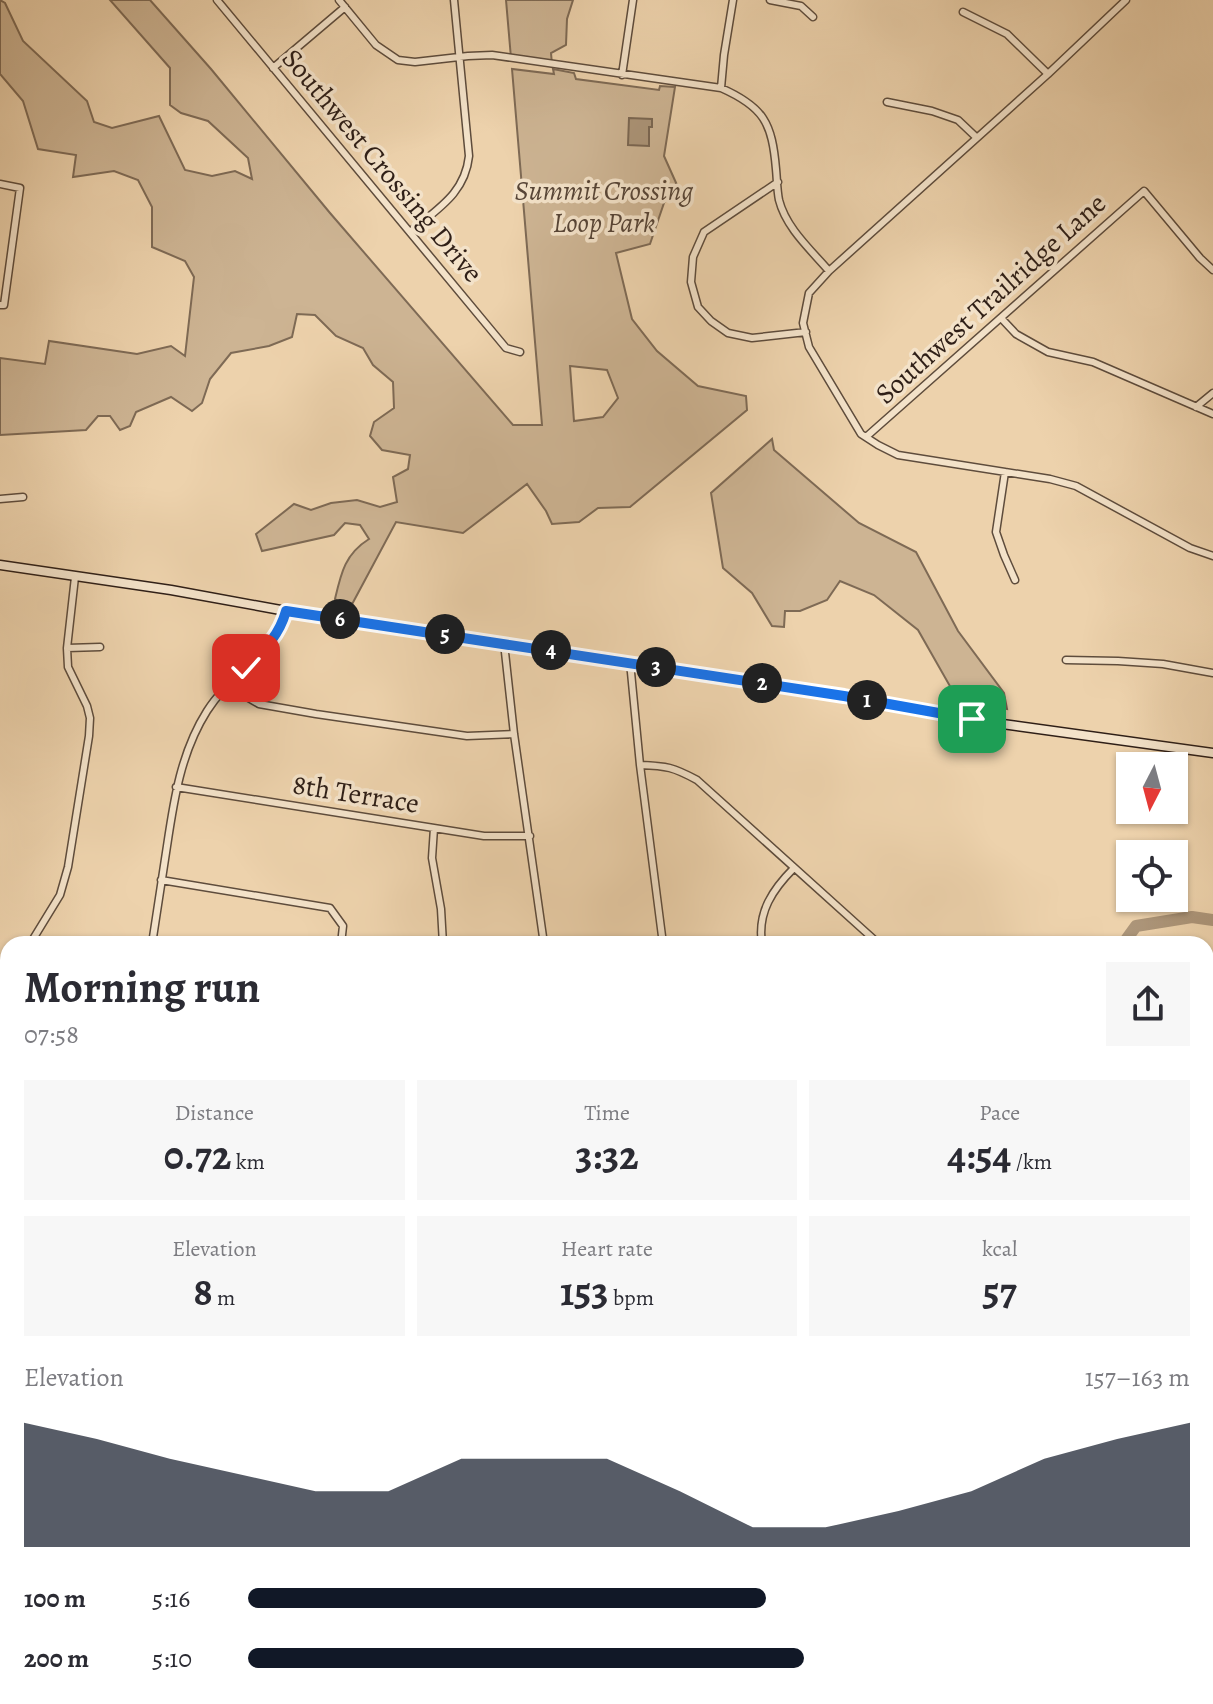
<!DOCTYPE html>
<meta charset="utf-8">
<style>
body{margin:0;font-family:Alegreya,serif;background:#f7f7f7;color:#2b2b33;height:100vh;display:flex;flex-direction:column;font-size:30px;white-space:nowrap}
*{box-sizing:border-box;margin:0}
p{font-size:26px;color:#7c7c81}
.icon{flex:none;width:44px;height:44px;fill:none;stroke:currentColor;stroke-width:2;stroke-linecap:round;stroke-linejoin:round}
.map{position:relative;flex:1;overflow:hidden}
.details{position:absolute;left:0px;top:936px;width:1214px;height:768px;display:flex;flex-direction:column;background:#fff;border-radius:24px 24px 0 0;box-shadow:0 2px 6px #0004}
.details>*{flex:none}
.needle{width:52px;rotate:186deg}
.tools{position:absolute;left:1116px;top:752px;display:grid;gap:16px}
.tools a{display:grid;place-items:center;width:72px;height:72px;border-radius:0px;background:#fff;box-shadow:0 2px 6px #0004;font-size:40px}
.pin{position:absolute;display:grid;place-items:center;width:68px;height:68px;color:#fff;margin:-34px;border-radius:16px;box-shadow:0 4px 12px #0006}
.km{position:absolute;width:40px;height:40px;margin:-20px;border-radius:50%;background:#222;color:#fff;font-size:22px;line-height:40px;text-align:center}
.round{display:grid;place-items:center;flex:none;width:84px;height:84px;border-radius:0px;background:#f7f7f7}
.overview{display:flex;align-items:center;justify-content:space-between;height:136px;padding:0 24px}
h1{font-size:44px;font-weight:700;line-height:60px}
.stats{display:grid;grid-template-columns:repeat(3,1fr);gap:12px;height:136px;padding:8px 24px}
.stats div{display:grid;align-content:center;border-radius:0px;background:#f7f7f7;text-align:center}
.stats b{font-size:40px;font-weight:700}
.stats small{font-size:22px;font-weight:400}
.stats p{font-size:22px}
.chart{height:224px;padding:16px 24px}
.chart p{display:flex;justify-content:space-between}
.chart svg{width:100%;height:144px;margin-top:8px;fill:#111827;opacity:.7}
ul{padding:0 24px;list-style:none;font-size:26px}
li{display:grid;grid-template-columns:128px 96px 1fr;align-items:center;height:60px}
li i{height:20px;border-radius:10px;background:#111827}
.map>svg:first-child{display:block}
</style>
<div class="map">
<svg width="1213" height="1704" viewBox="0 0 1213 1704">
<rect width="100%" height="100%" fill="#edd2ac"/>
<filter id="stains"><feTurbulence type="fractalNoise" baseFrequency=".0025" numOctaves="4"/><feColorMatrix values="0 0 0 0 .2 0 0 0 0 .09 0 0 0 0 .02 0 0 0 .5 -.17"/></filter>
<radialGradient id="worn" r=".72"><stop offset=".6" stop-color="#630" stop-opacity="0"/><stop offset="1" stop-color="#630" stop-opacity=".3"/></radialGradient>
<path fill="#cdb493" stroke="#7e6a55" stroke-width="2" fill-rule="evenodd" d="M0 0 5 3 23 41 87 101 94 122 112 128 159 116 185 170 212 176 235 171 252 179 248 158 208 121 181 113 170 105V68L110 0H150L211 69 330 213 513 425H542L512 69 554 74 553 69 574 73 576 79 659 90 660 86 675 87 664 156 677 185 664 203 650 244 616 253 632 319 657 351 698 386 746 396 747 410 630 507 598 508 579 522 552 524 546 511 527 484 463 533 396 522 350 608 335 599C341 573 345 554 369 539L360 525 345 523 334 535 262 551 256 534 294 504 311 510 331 503 357 500 380 507 397 502 393 477 408 469 410 455 382 450 370 436 374 422 394 408 393 382 373 365 363 348 336 336 315 315 297 314 292 337 269 346 231 353 210 379 202 403 192 411 171 397 136 412 130 426 120 430 110 416H98L86 430 0 435V358L45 364 49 341 137 354 171 346 185 356 194 277 185 261 152 247V207L138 180 114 171 73 177 76 155 38 149 23 101 0 74ZM570 366 607 370 618 398 603 417 574 421Z
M506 0H573L567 19 566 45 551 53 552 64 511 58Z
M772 439 774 450 859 523 916 552 958 631 1004 693 1007 709 961 701 951 688 918 630 874 595 840 581 827 600 800 611H785L784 627 772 626 752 593 723 568 711 493Z"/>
<path fill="#ac9579" stroke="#7a6652" stroke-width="2" d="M629 118 652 119V127H649V146L628 145Z"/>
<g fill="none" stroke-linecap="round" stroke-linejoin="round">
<path stroke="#7a6652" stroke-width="2" d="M171 1704 181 1696"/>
<path stroke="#ac9579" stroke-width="12" d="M1123 944 1136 926 1192 917 1213 920"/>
<g stroke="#5e4c3c" stroke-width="9">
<path id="street" d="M217 0 506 348 520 352
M339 0 376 45 398 60 415 62 468 56 492 55 721 88C764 107 772 123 776 169 777 179 777 190 779 200 786 228 811 250 829 271
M770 0 801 6 813 17
M1126 0 1048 74 829 271 809 293 803 323 809 347 861 434 878 445 898 455 1050 479 1076 486 1190 548 1213 556
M963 12 1007 34 1048 74
M273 68 345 7
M622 75 633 0
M721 88 724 55 733 0
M887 102 932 111 958 120 977 138
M778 182 704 232 693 257 691 282 698 307 711 321 728 333 752 338 806 332
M0 184 20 188 4 305H0
M410 232C437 209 465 194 469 156L454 0
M1001 318 1016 334 1048 352 1093 362 1213 414
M1196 407 1213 393
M866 437 1144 191 1200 258 1213 270
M1005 472 996 532 1004 555 1015 580
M0 499 23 497
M504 643 514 734 544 944
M67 648 100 647
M1066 660 1118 661 1163 664 1213 673
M630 662 640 765 663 944
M228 686 259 704 316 714 467 736 514 734
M640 765C667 766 673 767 697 780L879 944
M176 787 484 836H530
M434 828 432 858 441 909 443 944
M161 880 330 908 343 926 341 944
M30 944 60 895 68 867 89 736 90 718 87 706 68 667 67 648 75 577
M152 944C157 911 162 879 167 846 174 799 181 752 207 711 231 673 273 655 286 611
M762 944C757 912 773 889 794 868
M0 979 8 970
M0 980 8 989
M0 1081 8 1082
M1206 1247 1213 1259
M0 1281 8 1229
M1206 1328 1213 1324
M1206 1442 1213 1445
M0 1570 8 1582
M644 1696 645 1704
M783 1696 789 1704
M49 1704 61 1696
M282 1704 289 1696
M535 1704V1696
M825 1704 835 1696
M984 1704 993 1696
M1147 1704 1152 1696"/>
</g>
<g stroke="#2f1f17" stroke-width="11">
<path id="secondary" d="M0 565 171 590 286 611 844 696 988 722 1213 753
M0 1446 8 1447
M1206 1632 1213 1633
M414 1704 416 1696"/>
</g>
<use href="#street" stroke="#f3e2c9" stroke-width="6"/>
<use href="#secondary" stroke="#f3e2c9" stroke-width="8"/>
</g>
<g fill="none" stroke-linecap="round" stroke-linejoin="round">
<g stroke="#fff" stroke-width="16">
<path id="route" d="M246 668C264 650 279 636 286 611L844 696 972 719"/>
</g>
<use href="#route" stroke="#1a73e8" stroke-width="10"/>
</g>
<g text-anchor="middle" stroke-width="7" stroke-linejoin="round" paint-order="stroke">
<g font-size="28" fill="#2f1f17" stroke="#f3e2c9">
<text transform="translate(383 165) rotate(50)" y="10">Southwest Crossing Drive</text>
<text transform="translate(990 298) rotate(-42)" y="10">Southwest Trailridge Lane</text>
<text transform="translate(356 793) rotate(9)" y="10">8th Terrace</text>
</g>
<g font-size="28" font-style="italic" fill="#564436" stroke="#f3e2c9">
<text x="604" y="200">Summit Crossing<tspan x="604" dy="32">Loop Park</tspan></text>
</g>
</g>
<rect width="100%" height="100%" filter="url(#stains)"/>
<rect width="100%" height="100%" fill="url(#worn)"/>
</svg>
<div class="tools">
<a><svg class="needle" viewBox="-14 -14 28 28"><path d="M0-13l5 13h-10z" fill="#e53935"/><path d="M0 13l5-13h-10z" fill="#7c7c81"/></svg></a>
<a><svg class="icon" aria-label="locate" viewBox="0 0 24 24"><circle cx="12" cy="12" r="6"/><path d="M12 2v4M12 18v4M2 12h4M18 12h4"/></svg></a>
</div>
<div class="pin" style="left:972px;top:719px;background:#1e9e55"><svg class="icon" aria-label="arrive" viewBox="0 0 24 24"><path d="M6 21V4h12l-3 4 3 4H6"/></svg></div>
<div class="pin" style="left:246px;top:668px;background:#d93025"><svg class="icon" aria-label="check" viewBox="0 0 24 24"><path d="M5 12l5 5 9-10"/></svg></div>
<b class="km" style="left:867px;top:700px">1</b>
<b class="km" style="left:762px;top:683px">2</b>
<b class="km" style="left:656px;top:667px">3</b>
<b class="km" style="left:551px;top:650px">4</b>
<b class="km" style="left:445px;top:634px">5</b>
<b class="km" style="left:340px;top:619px">6</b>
<section class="details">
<div class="overview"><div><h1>Morning run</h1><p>07:58</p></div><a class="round"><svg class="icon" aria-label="share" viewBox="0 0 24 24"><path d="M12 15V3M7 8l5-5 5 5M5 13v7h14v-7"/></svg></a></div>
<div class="stats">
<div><p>Distance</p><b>0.72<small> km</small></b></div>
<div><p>Time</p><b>3:32</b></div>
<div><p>Pace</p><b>4:54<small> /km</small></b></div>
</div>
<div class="stats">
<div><p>Elevation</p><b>8<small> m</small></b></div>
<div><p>Heart rate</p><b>153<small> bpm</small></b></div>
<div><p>kcal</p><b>57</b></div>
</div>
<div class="chart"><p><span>Elevation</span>157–163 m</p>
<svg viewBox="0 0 160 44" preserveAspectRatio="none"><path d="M0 44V6L10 11L20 17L30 22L40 27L50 27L60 17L70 17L80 17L90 27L100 38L110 38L120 33L130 27L140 17L150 11L160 6V44z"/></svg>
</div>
<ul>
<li><b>100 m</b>5:16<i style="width:55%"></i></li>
<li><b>200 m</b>5:10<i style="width:59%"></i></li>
</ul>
</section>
</div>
